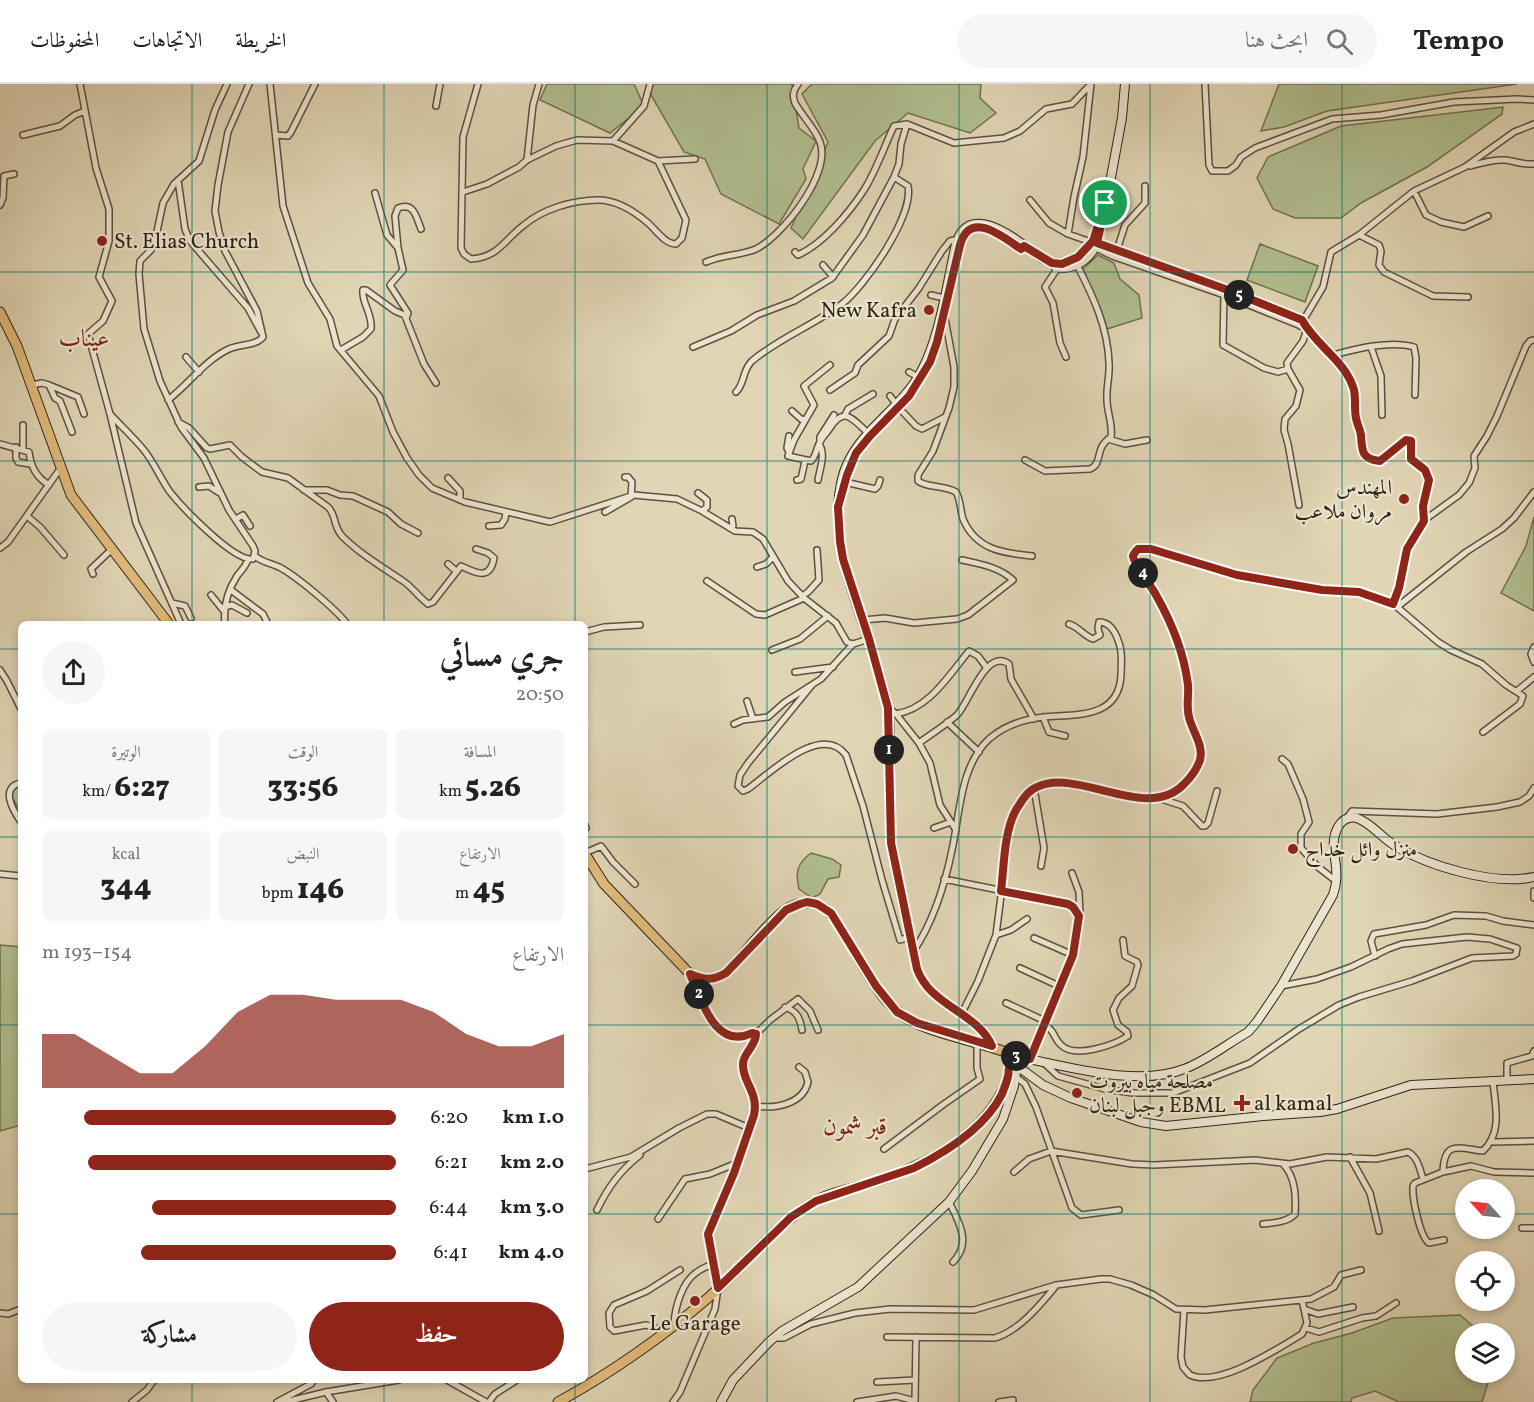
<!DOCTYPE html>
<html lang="ar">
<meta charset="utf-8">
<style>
body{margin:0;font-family:Vollkorn,Amiri,serif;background:#f6f6f6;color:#222;direction:rtl;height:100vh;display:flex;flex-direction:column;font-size:22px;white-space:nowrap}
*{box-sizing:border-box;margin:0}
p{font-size:20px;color:#767676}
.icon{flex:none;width:33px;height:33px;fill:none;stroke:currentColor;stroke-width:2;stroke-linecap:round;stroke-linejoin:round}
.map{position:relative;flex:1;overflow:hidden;direction:ltr}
.side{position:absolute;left:18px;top:537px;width:570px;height:762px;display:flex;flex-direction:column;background:#fff;border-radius:9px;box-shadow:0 3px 9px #0003;direction:rtl}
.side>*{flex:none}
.needle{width:39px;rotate:297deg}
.buttons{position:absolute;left:1455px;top:1095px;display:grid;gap:12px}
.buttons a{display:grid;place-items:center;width:60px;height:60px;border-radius:50%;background:#fff;box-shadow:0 3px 9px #0003;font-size:30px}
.pin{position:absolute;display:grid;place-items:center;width:51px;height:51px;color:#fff;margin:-26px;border:3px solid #fff;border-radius:50%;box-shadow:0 2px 6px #0007}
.km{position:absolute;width:30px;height:30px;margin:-15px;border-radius:50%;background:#222;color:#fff;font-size:16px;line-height:30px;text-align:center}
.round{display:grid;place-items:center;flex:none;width:63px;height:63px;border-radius:32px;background:#f6f6f6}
.headline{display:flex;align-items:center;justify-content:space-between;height:102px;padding:0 24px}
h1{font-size:33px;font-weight:800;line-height:45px}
.figures{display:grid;grid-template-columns:repeat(3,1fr);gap:9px;height:102px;padding:6px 24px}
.figures div{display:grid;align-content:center;border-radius:9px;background:#f6f6f6;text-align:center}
.figures b{font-size:30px;font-weight:800}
.figures small{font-size:16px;font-weight:400}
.figures p{font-size:16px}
.chart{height:168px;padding:12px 24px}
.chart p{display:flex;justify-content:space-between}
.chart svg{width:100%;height:108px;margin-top:6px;fill:#8f2418;opacity:.7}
.primary-button{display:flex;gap:12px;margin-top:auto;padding:12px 24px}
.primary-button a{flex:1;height:69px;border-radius:36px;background:#8f2418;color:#fff;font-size:24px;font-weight:800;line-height:69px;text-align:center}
.primary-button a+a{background:#f6f6f6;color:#222}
ul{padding:0 24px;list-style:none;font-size:20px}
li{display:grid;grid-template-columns:96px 72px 1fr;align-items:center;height:45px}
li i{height:15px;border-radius:8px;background:#8f2418}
header{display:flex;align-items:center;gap:36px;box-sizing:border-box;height:84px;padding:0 30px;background:#fff;border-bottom:2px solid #e0e0e0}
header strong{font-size:28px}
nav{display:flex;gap:33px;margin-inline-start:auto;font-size:21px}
.search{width:420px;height:54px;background:#f6f6f6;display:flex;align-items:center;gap:15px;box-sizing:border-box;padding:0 21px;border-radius:33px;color:#767676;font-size:22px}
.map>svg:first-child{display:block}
</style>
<header>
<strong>Tempo</strong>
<div class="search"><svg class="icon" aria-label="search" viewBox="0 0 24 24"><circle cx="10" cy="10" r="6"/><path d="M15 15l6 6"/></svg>ابحث هنا</div>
<nav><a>الخريطة</a><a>الاتجاهات</a><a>المحفوظات</a></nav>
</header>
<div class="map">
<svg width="1534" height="1318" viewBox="0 0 1534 1318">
<rect width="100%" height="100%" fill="#e0d5b4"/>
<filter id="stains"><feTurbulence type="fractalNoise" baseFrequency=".00333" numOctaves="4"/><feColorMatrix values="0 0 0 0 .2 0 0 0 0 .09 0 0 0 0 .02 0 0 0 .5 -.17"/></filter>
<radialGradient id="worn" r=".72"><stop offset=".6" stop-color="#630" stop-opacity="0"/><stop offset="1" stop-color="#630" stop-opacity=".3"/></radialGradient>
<path fill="#b0be8f" stroke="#707152" stroke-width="1.5" d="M547 0H634L644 22 610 49 540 16Z
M649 0H792L799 44 816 57 803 85 806 95 779 140 721 110 705 75 684 68 651 11Z
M812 0H981L980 14 996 29 970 49 908 29 875 57 803 155 791 144 828 58 802 10Z
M1279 0H1517L1327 27 1284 43 1261 47Z
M1503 23 1502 30 1427 83 1361 119 1341 134H1295L1273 125 1257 94 1268 73 1341 42Z
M1260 160 1318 182 1305 218 1247 196Z
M1098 171 1114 179 1120 195 1139 211 1142 234 1107 245 1083 185Z
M1534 433V527L1501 509 1526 462Z
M21 703V728L11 712 13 704Z
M811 769 832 775 841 781 839 793 828 795 820 810 812 814 799 805C795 789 797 779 811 769Z
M0 861 21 863V1041L0 1047Z
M1460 1231 1480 1248V1249L1466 1250V1288L1489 1289 1490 1292 1482 1318H1399L1375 1307 1352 1314 1351 1318H1250L1253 1306 1277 1274 1314 1259 1352 1249 1393 1234Z"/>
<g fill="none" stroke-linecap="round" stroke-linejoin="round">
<g stroke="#5d503e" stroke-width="8">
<path id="street" d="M80 0 96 84 109 125V157L99 193 112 217 103 237 88 250 110 330
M270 0 283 122 308 199 330 235 337 262 379 312 393 348 407 374 419 391 432 404 465 418 550 438 634 411 677 415 702 427 735 447 753 448 763 455 788 497 804 514 836 539 847 558 853 560 869 555
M478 0 463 53 461 164 464 170 471 175C499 173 504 156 524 141 543 125 573 116 598 116 616 116 634 127 648 139 656 146 665 160 676 160L682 154 686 136 658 77
M1091 0 1083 73 1074 113 1068 150 1225 205 1302 236C1316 262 1346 277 1354 306 1357 316 1354 324 1356 334 1357 340 1360 345 1361 352 1362 366 1361 376 1380 377L1406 356 1411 357V375L1425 386 1429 396 1423 421V437L1407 465 1399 504 1393 520
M1205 0 1209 81 1212 87H1228L1236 81 1241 73 1255 64 1332 35 1381 31 1454 18 1517 15 1534 16
M436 22 440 0
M23 51 60 42 75 31 85 27
M276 51 288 52 291 48 315 0
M613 57 644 22 650 0
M527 76 533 21 539 0
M1470 82C1481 79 1493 75 1505 76 1515 77 1523 81 1534 80
M178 96 185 145 190 157 248 224 261 248
M1414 107 1426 131 1441 138 1464 143 1488 132
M463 108 487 100 519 83 527 76 556 62 577 56 613 57 658 77 695 75
M1030 116 1049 139 1068 150
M0 121 3 114 4 92 14 90
M1359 151 1379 161 1381 167 1379 181 1384 188 1433 212 1468 213
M1094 163 1112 172 1224 211 1301 242
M398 164 395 132 398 124C414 118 416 132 421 145
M1117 166 1125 141 1145 119V102
M795 168 798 171C823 160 849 129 864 106 876 87 884 63 894 42L907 40 954 59 1004 54 1020 47 1046 25 1072 20 1090 1
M706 178C724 170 740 172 756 165 782 152 832 90 820 58 815 44 802 32 795 19 792 11 793 7 798 0
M823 181 833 193
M1057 185 1045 203 1053 219 1060 259 1066 273
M1224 209 1223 261 1264 284 1278 288 1288 285
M931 211 944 214
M944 229 954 283V303L949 324 933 367 918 391V397C927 404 944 401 956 408 961 416 960 426 963 435 976 466 1003 469 1032 472
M405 232 424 280 436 299
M1300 242 1323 203 1331 168 1359 151 1414 107 1465 83 1514 48 1534 40
M693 263 731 247 757 231 794 217 832 194 863 151 894 93 899 80 901 60 907 40
M1371 263 1381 292 1382 331
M341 266 363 253 371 245C373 230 361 218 363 206H366L395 227 407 232 408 229 390 201 403 186 398 164 387 151 375 109
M1333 271C1356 265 1390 256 1414 263L1416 274 1415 311
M186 273 199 288
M830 281 804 302 814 321 794 356 788 372 811 377C816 372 816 366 819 360 821 354 827 349 830 344 845 321 853 336 868 349
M909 288 918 293
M32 301 42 299 49 301 55 314 60 317 72 348
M49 301 78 313 84 330
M830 306 855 289 858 281 889 252 895 235 919 204 942 167 950 157 958 155
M736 308C745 300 742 286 752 277 779 254 814 241 842 220 865 202 914 132 908 102L894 93
M890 312 897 321
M168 316C189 300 205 276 229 265 240 260 256 262 263 253L257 227 225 167 219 148 215 127 218 101 228 48 249 0
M899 324 916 342 922 345 945 333
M792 327 801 335 805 336
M845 331 848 325 873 310
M178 338 189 344 207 364 210 365 230 361 242 373 262 388 288 394 328 423C337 432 332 440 342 452 360 470 382 483 403 497 412 503 419 513 428 520L433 518 461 482C476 489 490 497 494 474L488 469 476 465
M23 341V365
M789 352 787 364 789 368
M1108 355 1125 360 1147 356
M820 357V353L834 331
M0 360 29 368C31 383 36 393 49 401
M16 363V374L18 378 30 380
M1025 376 1045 387 1090 385C1104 379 1093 365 1111 353 1113 340 1107 329 1107 316 1106 304 1110 291 1109 279 1108 244 1093 212 1077 181
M448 394 460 407V416
M797 396 801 395 805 377
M818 396C820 384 826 370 819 360
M845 398 875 405 878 402 880 396
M199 403 209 402 218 408
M304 406H327L340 411 353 412 388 428 401 440 418 449
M698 409 707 416V423L702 427
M1299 421 1288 360 1284 346 1285 335 1296 322 1300 306 1288 285 1287 279 1303 257 1307 245
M605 428 631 413 632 398 628 393H625
M27 432 40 443 64 471
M236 435 243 431 250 442
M1423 437 1459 411 1469 399 1475 384 1474 372 1487 352 1497 332 1526 262 1530 257 1534 256
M489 442 501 441 505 435 506 428
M730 444 733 442 732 435
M0 464 8 458 60 385
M255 472C263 479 272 479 281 484 297 493 336 525 347 540
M448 480 456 487
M757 483 766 480 773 473
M93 490 91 485 112 465
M707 497 756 530 765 531 804 514
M231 506 263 530 268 540
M211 511 223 526
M802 512 808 508 819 496 817 466
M172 519 185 522 191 534
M224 523 232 521 247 529
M1397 523 1466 468 1502 445 1514 434 1534 408
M863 536 885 534 914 539 957 535 968 531 1013 496C999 483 980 480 962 476
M181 540 136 439 110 330C121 342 133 353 143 365 154 378 160 394 170 408 182 423 234 478 253 475L255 467 253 462 229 426 204 374 181 343 160 297 144 245 139 190 140 177 151 166 155 157 163 119 174 100 199 77 215 26 227 0
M225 540C223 523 228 506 237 492 241 486 246 483 248 475
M585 548 604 543 640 541
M1534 563 1531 570 1534 578
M772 566 800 555 828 532
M0 586 7 597 21 625
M795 588 833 583
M812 601 748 679 740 691 738 702 743 707 748 705C769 690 821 638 846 671L863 722 882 796 900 856 910 853
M1517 607 1534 593
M747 617 753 635
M889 624 896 630 919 659 930 679 940 721 956 746
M896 630C929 625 949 591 969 567L978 572 987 584
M1043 633 1049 648 1065 652
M947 638 979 668
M734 640 743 636 768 633 785 618 821 595 853 560
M919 659C931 650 946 641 957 631 969 619 986 563 1009 580L1011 595 1034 635
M1282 675 1288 680 1303 715 1309 738 1301 750V764L1318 783 1336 797
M21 699C0 703 12 725 21 738
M1034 704 1044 764 1041 782
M1155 713 1183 722 1202 742H1205L1208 739 1217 707
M1346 735 1352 727 1437 730 1497 723 1520 718 1529 712 1534 704
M585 741 586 744
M934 744 951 738
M585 769 601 762 613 778 635 800
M1072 789 1079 808 1080 830
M0 790 21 792
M944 795 1068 820 1073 823 1079 832 1073 871 1030 975
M1534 807V814
M996 851 1011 846 1027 835
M1034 854 1073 871
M913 868C934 837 946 797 953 761 960 726 961 681 989 655 1004 642 1025 635 1044 633 1076 630 1119 635 1121 591 1121 580 1123 569 1119 559 1116 549 1110 538 1099 538L1098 545 1100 551 1093 555C1084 552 1079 543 1069 540
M1375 872 1371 857 1374 850 1426 841 1454 831 1486 832 1503 837 1534 841
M1020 884 1061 903
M690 891C702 916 714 967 752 949L756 950
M1006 919 1045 937
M785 923C797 927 800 934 802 946
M961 931 978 897 996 851 1010 741C1015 728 1022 711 1035 704 1074 680 1146 743 1188 696 1195 689 1201 679 1201 668 1201 656 1192 644 1189 633 1186 623 1190 612 1188 602 1185 576 1176 550 1165 528 1159 515 1153 503 1145 491 1140 485 1135 480 1133 472L1138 465 1144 464 1165 468 1253 494 1321 506 1359 508 1379 514 1397 523 1438 558 1451 566 1482 580 1506 601 1523 612 1520 620 1483 648
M1043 941C1055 945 1053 954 1061 961 1075 975 1114 961 1128 952L1127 948 1118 941 1113 926 1119 914 1132 902 1138 881 1137 878 1125 872 1123 856
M1043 978 1058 992 1105 1005 1133 1009H1173L1250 979 1299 945 1339 921 1359 913 1412 897 1472 874 1513 872 1516 870 1517 864 1490 855 1467 853 1402 860 1388 865 1351 883 1317 895 1281 902
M1016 993 1025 1000 1036 1023 1072 1124 1081 1131 1119 1126
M1507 996V979L1532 972 1534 967
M756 1022C776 1025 803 1020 808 998L805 988 799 983
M1493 1058 1534 1057
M884 1065 944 1020 980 995 977 984V958
M1350 1073 1370 1109 1379 1147
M585 1085 631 1073 679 1044 707 1030H716L749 1044
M1014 1088 1029 1075 1051 1067 1132 1080 1154 1081 1255 1076 1290 1080 1327 1073 1376 1075 1408 1068C1418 1073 1420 1086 1423 1095
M1443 1088 1471 1082 1494 1088 1534 1089
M949 1118C959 1138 972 1159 953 1178
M597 1126C608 1103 620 1087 640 1071
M658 1135 685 1095 710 1090 737 1079
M1263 1140C1273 1139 1288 1138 1295 1130 1296 1114 1296 1093 1283 1080
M1522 1144H1534
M1444 1156 1429 1159C1420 1153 1412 1114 1413 1102L1415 1099 1443 1088C1444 1056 1458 1064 1483 1067 1503 1048 1495 1022 1493 997
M1304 1225 1318 1230 1353 1223
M1184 1226 1181 1273 1183 1283 1190 1291C1219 1304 1277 1265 1302 1250L1307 1239 1302 1216
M0 1229 8 1230 21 1225
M674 1240C675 1223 682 1198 697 1188 702 1184 709 1182 714 1179
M1306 1244 1319 1248 1362 1234 1376 1232 1396 1219
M665 1247 646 1241 614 1247 610 1243 609 1229 614 1221 647 1207 680 1186
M887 1253 995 1254C1020 1246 1039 1222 1055 1203
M775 1254H784L811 1240 855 1229 890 1225 974 1226 1056 1201 1101 1195H1110L1131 1201 1154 1211 1176 1225 1205 1226 1311 1215 1334 1203 1341 1191 1361 1186
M447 1296 486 1318
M877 1298 915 1296
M326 1308 333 1318
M132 1318 147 1306 154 1296
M277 1318 311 1300 314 1296
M285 1318 326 1308 399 1296
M489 1318 495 1310 517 1296
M673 1318 680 1308 715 1225 718 1204 714 1179 708 1155 710 1142 733 1089 756 1022 743 983V976L757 955 756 950 770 936 798 915 810 927 818 946
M857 1318 896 1312 915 1317
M915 1318 916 1253
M999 1318 1013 1316"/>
</g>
<g stroke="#312416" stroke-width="10">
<path id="secondary" d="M1106 120 1122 34 1125 0
M1056 184C1078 186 1094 173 1099 152
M992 962C977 928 930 922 917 885 909 844 897 802 892 761 886 716 894 669 888 624 887 613 882 601 879 589 862 528 826 461 842 395 852 352 894 331 917 295 940 257 946 203 956 160 970 113 1021 160 1043 175 1061 184 1083 177 1092 158 1098 146 1100 130 1105 117
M1014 972C1063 981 1137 1004 1184 985 1206 977 1227 960 1248 948L1256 939 1281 902 1333 811C1334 807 1336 802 1336 797 1339 779 1328 761 1338 743 1342 736 1348 732 1357 734 1371 739 1381 753 1394 761 1428 782 1494 802 1534 793
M1015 983 1020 984 1043 1001 1071 1014 1141 1038 1166 1042 1263 1032 1320 1028 1337 1025 1411 1001 1534 995
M721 1318 733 1296 769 1258 782 1247 858 1203 949 1118 972 1087 1003 1035 1014 1002 1016 988"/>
</g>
<g stroke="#312416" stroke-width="11">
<path id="primary" d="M0 228 17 262 71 411 169 540
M585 770 604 800 690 890C704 896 712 897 726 889 745 870 764 842 785 826 797 818 812 816 824 824 833 829 838 840 843 849 860 874 874 908 898 928 922 949 981 957 1013 971L1014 975 1011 982
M558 1318C608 1291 665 1251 708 1214 743 1183 772 1144 812 1119 832 1107 856 1104 877 1097 932 1079 991 1047 1010 989"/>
</g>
<use href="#street" stroke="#ebe4ce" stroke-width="5"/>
<use href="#secondary" stroke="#ebe4ce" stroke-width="8"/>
<use href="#primary" stroke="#e0ba7a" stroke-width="9"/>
</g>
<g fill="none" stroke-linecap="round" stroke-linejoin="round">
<g stroke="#fff" stroke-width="12">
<path id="route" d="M1106 117 1097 159 1225 205 1302 236C1316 262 1346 277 1354 306 1356 316 1354 324 1356 334 1357 340 1360 345 1361 351 1362 366 1361 375 1380 377L1406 356 1411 357V375L1425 386 1429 396 1423 422 1424 437 1407 465 1399 504 1393 520 1359 508 1322 506 1237 491 1151 465H1138C1136 467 1134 469 1133 472 1133 479 1152 503 1156 511 1172 539 1184 569 1188 601 1189 611 1186 622 1189 633 1192 647 1204 661 1200 676 1197 685 1192 692 1185 699 1148 740 1079 683 1037 703 1027 707 1021 718 1016 726 1004 747 1004 783 1001 807L1068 820 1073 823 1079 832 1073 871 1030 975 1014 972C1014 977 1010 979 1009 984 1008 987 1009 990 1008 992 1007 998 1004 1004 1002 1010 985 1044 946 1068 914 1084L816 1117 791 1133 718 1204 708 1150 734 1089 754 1031C759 1008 742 998 743 980 743 969 756 962 756 950L752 949C715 967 701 915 690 890 704 896 712 897 726 889L786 826 800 820 807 818 817 820 831 829 876 902 897 928 917 939 992 962C977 928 930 922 917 885L891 759 888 624 869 555 843 475 840 457 838 423 847 391 856 369 870 352 909 312 930 278 937 258 960 161C970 125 1003 153 1021 165L1024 162 1052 179 1062 180 1078 173 1093 157Z"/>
</g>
<use href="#route" stroke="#8f2418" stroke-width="8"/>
</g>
<path fill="none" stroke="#0f766e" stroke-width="1.5" stroke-opacity="0.55" d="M192 0V540M384 0V540M575 0V540M767 0V1318M959 0V1318M1150 0V1318M1342 0V1318M0 188H1534M0 377H1534M0 565H21M585 565H1534M0 753H21M585 753H1534M0 941H21M585 941H1534M0 1130H21M585 1130H1466M1504 1130H1534M192 1296V1318M384 1296V1318M575 1296V1318"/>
<g fill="#8f2418" stroke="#ebe4ce" stroke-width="2">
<circle cx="102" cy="157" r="6"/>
<circle cx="929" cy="226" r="6"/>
<circle cx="1404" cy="415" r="6"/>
<circle cx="1293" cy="765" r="6"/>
<circle cx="1077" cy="1009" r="6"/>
<path d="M1239 1010h6v6h6v6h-6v6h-6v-6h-6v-6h6z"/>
<circle cx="695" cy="1217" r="6"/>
</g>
<g text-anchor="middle" stroke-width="4.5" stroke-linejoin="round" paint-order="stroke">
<g font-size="21" fill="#312416" stroke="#ebe4ce" text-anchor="start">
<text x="114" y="164">St. Elias Church</text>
<text x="917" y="233" text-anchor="end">New Kafra</text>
<text x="1392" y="410" text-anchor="end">المهندس<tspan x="1392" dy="24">مروان ملاعب</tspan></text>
<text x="1305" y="772">منزل وائل خداج</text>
<text x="1089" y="1004">مصلحة مياه بيروت<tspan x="1089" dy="24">وجبل لبنان EBML</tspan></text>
<text x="1254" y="1026">al kamal</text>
<text x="695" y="1246" text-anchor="middle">Le Garage</text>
</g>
<g font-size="24" fill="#7a1f14" stroke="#ebe4ce">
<text x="84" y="262">عيناب</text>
<text x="855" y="1050">قبر شمون</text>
</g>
</g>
<rect width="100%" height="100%" filter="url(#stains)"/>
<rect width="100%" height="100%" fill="url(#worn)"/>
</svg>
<div class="buttons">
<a><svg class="needle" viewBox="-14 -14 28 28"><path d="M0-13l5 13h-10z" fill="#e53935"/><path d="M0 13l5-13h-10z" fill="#767676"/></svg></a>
<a><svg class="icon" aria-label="locate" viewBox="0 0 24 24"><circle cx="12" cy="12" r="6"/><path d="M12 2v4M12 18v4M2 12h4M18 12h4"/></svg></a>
<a><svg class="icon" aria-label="layers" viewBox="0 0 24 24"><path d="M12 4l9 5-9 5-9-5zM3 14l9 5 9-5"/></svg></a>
</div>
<div class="pin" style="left:1105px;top:119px;background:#1e9e55"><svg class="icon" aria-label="arrive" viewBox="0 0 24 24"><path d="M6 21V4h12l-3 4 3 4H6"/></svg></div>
<b class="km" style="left:889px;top:666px">1</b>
<b class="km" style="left:699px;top:910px">2</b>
<b class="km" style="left:1016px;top:972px">3</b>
<b class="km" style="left:1143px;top:489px">4</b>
<b class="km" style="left:1239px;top:211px">5</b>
<section class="side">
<div class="headline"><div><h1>جري مسائي</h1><p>20:50</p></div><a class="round"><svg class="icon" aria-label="share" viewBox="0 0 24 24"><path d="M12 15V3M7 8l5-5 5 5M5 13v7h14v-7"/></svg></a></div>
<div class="figures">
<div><p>المسافة</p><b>5.26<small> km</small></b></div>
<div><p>الوقت</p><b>33:56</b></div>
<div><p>الوتيرة</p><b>6:27<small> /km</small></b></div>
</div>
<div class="figures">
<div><p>الارتفاع</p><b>45<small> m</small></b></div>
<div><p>النبض</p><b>146<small> bpm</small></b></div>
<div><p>kcal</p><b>344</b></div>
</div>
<div class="chart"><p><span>الارتفاع</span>154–193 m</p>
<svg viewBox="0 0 160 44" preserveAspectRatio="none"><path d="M0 44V22L10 22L20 30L30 38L40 38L50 27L60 13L70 6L80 6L90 8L100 8L110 8L120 13L130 22L140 27L150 27L160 22V44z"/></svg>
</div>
<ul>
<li><b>1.0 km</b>6:20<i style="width:88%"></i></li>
<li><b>2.0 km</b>6:21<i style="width:87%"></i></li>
<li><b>3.0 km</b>6:44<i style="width:69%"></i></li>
<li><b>4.0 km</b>6:41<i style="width:72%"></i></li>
</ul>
<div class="primary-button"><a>حفظ</a><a>مشاركة</a></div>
</section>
</div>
